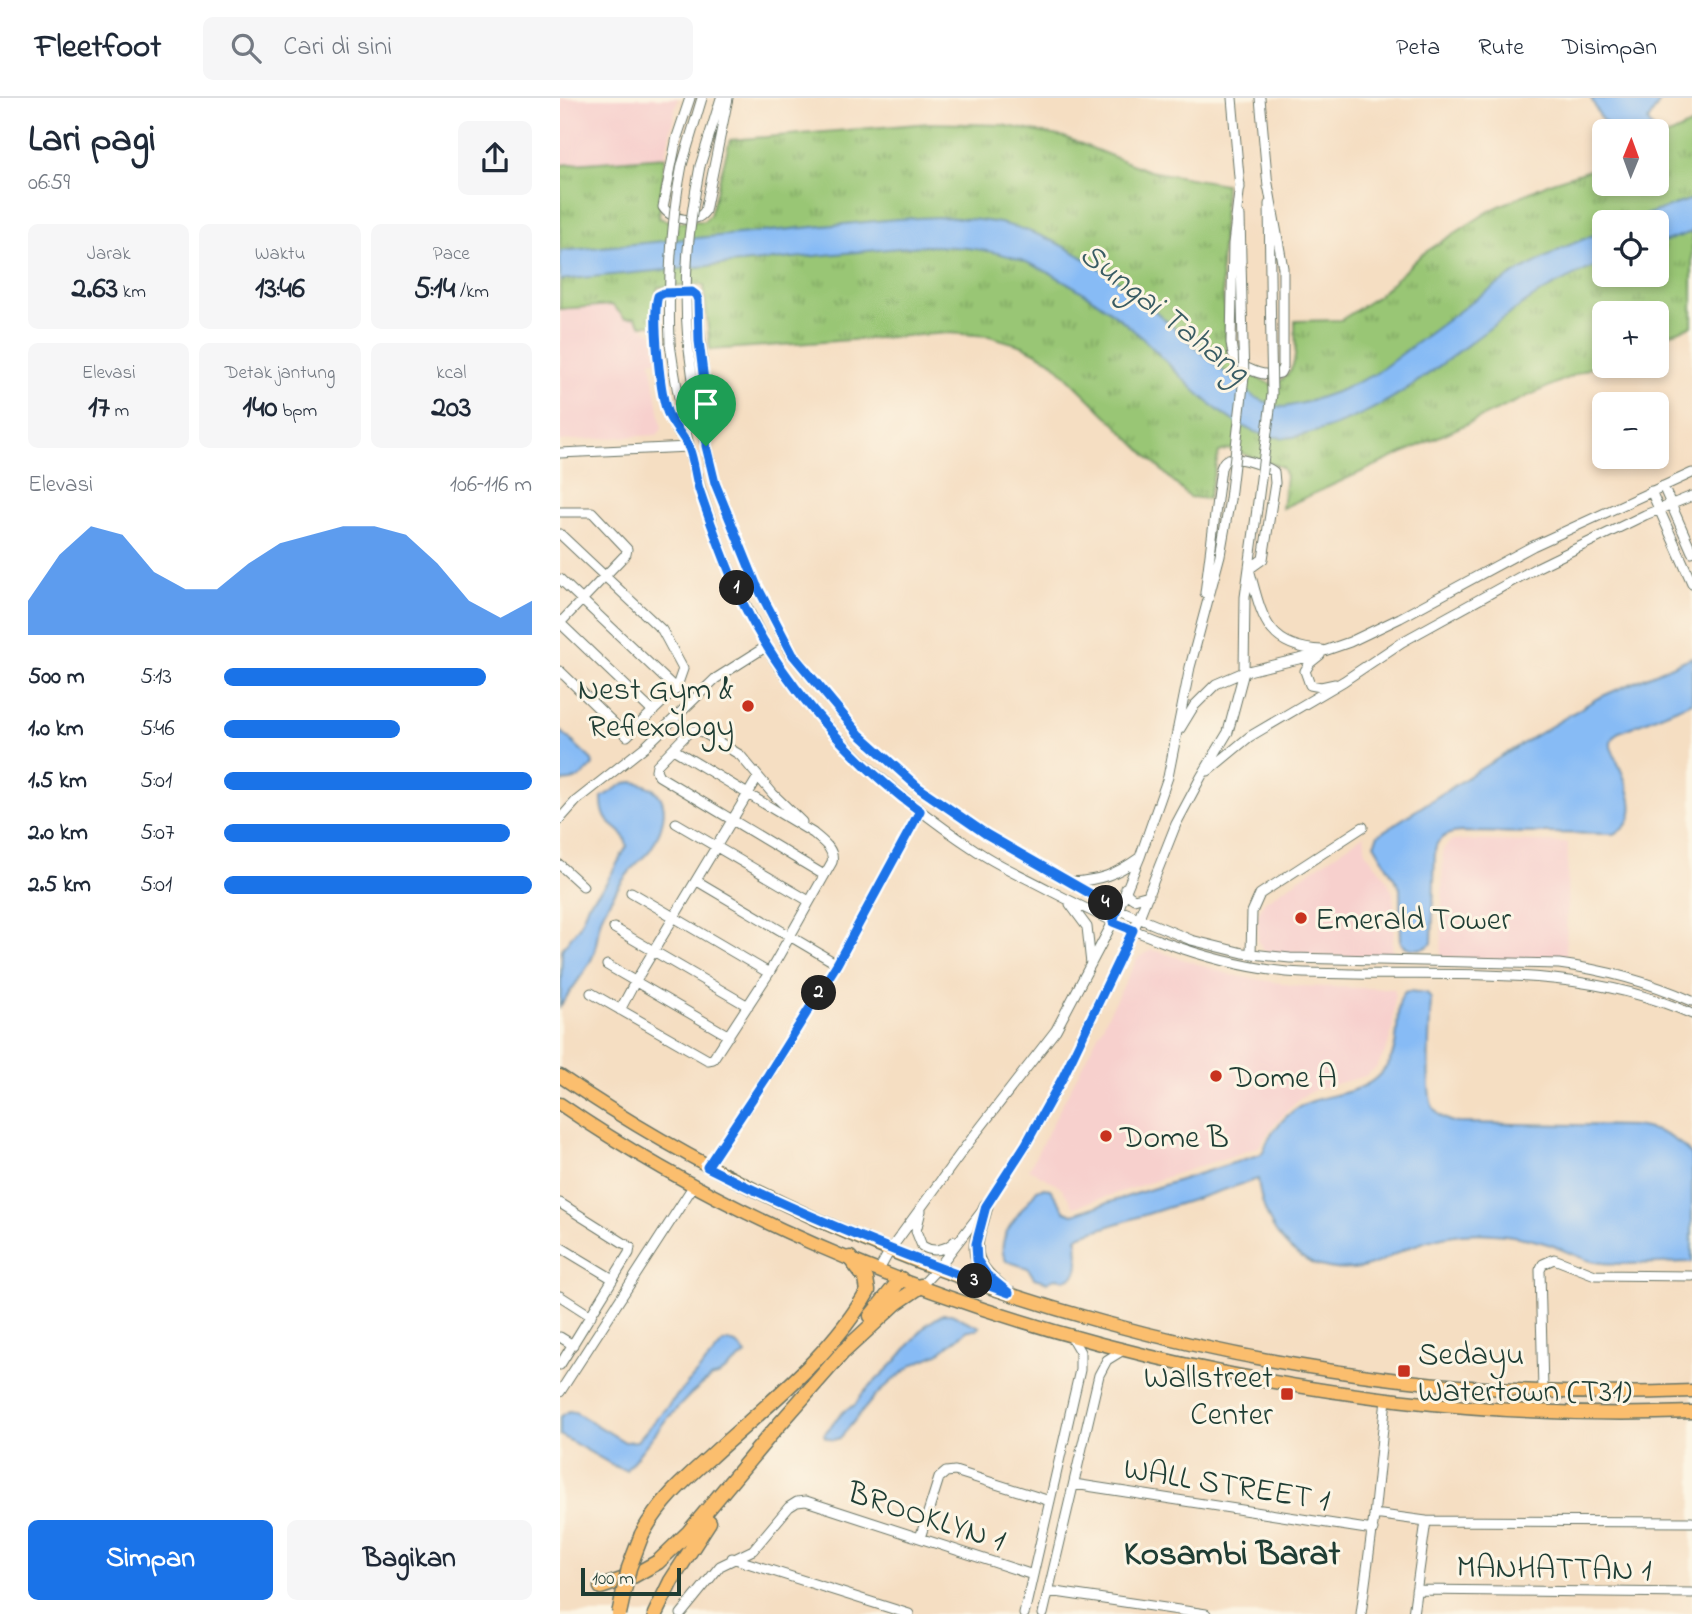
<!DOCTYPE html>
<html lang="id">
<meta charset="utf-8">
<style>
body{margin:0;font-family:"Indie Flower",sans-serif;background:#f6f6f7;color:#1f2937;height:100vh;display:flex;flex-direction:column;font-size:26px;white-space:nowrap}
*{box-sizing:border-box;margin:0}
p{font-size:23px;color:#747a83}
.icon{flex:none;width:38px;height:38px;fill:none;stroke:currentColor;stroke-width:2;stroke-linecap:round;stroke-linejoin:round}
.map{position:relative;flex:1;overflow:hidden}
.panel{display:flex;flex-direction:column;background:#fff;width:560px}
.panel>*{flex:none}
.needle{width:46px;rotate:1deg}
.controls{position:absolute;left:1032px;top:21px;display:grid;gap:14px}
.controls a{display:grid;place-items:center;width:77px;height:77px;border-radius:10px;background:#fff;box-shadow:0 4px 10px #0003;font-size:35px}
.scale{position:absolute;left:21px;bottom:18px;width:100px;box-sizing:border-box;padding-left:7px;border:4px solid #1f3d34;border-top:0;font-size:19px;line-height:24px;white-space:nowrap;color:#1f3d34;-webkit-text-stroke:5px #fcf5e5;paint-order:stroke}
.pin{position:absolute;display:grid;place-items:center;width:60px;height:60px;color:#fff;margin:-72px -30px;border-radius:50% 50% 50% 0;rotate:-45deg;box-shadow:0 0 7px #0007}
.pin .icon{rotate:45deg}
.km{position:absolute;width:35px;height:35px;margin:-18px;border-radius:50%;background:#222;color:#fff;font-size:19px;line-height:35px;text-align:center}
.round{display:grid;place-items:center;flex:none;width:74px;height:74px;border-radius:10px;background:#f6f6f7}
.overview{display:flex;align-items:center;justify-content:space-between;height:119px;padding:0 28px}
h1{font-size:38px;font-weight:700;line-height:52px}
.stats{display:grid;grid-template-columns:repeat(3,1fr);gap:10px;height:119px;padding:7px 28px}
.stats div{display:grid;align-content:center;border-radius:10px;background:#f6f6f7;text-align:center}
.stats b{font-size:30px;font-weight:700}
.stats small{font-size:19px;font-weight:400}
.stats p{font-size:19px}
.chart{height:196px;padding:14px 28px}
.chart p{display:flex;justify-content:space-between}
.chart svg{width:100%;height:126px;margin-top:7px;fill:#1a73e8;opacity:.7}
.button{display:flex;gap:14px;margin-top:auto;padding:14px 28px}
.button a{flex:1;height:80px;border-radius:10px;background:#1a73e8;color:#fff;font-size:28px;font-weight:700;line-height:80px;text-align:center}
.button a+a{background:#f6f6f7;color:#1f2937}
ul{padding:0 28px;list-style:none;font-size:23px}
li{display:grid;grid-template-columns:112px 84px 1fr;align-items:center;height:52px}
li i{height:18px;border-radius:9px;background:#1a73e8}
header{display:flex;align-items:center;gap:42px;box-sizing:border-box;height:98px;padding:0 35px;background:#fff;border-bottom:2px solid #e0e1e3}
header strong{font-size:33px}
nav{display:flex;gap:38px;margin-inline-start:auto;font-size:24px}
.search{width:490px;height:63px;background:#f6f6f7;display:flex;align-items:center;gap:18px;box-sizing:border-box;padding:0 24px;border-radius:10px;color:#747a83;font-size:26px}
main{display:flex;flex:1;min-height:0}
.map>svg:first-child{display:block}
</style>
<header>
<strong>Fleetfoot</strong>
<div class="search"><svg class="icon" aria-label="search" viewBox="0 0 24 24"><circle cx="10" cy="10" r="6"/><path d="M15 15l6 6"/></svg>Cari di sini</div>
<nav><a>Peta</a><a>Rute</a><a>Disimpan</a></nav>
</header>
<main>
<section class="panel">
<div class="overview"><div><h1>Lari pagi</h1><p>06:59</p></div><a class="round"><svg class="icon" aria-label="share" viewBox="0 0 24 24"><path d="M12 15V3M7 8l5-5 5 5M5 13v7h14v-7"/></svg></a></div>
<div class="stats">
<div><p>Jarak</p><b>2.63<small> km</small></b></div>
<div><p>Waktu</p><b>13:46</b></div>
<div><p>Pace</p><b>5:14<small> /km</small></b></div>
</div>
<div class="stats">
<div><p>Elevasi</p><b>17<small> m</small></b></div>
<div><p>Detak jantung</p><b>140<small> bpm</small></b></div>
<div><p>kcal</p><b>203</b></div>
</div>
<div class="chart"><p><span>Elevasi</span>106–116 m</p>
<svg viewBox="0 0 160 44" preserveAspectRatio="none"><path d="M0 44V32L10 16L20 6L30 9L40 22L50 28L60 28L70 19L80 12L90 9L100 6L110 6L120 9L130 19L140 32L150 38L160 32V44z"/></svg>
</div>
<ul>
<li><b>500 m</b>5:13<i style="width:85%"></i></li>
<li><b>1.0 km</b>5:46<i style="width:57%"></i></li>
<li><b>1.5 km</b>5:01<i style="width:100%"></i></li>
<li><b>2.0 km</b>5:07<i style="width:93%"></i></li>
<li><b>2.5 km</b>5:01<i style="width:100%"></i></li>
</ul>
<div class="button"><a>Simpan</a><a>Bagikan</a></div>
</section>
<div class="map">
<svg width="1132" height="1516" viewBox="0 0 1132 1516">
<defs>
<pattern id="park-tufts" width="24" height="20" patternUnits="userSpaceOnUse" patternTransform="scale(1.75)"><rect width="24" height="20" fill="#99c675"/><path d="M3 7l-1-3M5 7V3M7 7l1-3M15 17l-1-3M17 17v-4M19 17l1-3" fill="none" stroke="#7ca261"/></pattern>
</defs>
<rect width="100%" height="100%" fill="#fcf5e5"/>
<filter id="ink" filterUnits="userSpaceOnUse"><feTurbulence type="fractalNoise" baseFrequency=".0143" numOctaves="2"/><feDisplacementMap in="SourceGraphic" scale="14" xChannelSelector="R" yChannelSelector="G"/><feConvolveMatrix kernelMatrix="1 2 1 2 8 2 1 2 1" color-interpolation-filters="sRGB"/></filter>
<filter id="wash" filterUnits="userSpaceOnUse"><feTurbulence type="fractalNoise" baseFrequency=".00686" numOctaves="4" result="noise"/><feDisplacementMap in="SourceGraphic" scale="28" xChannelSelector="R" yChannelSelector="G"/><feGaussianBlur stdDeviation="1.57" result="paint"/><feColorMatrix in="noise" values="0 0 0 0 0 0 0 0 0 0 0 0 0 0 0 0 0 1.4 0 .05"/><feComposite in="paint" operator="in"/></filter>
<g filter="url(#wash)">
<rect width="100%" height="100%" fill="#f5dec2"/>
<path fill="#f7d0cd" d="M0 0H118L105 59 0 67Z
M52 207 65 220 75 219 84 230 93 236 97 261 91 263 102 331 97 337 0 343V211Z
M804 737 806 755 825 778 833 795 835 820 832 852 839 860 722 857 708 855 702 850 698 843V817L704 804Z
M892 742 1008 745 1006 862 881 860 883 751Z
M591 852 601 854 672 877 738 888 835 891 833 930 827 950 817 969 805 978 754 992 739 1001 713 1028 699 1049 514 1109 501 1089 469 1071 577 861Z"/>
<path fill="url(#park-tufts)" stroke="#5c8254" stroke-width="2" fill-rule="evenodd" d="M369 25 442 27 504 39 589 73 665 86 661 172 668 255C677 273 696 280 714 287 742 272 735 250 735 223L781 222 818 198 861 157 931 112 992 84 1045 67V86H1097V43L1132 26V228L1097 240V215H1045V263L722 410 726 378 722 369 669 351 659 354 648 401 629 399 490 262 463 248 429 238 388 235 150 252 144 187 98 189 94 205 95 227H81L75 219 65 220 52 207 0 211V67L105 59 99 120 112 124 144 123 150 117 170 42ZM1045 124H1097V177H1045Z"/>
<path fill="#87bbf5" stroke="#537c94" stroke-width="2" d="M1031 0H1102L1088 23 1094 33H1055L1041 21Z
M1132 101V134L1097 146V124H1064Z
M380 119C401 120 422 121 444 126 542 148 618 239 694 299L715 308 725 309 747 304 779 293 815 276 914 202 954 176 1005 149 1045 132V164C1020 175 996 185 974 199 892 252 839 315 739 338 677 352 621 275 580 238 550 211 512 185 475 168 439 151 400 148 361 148L0 182V153L337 121Z
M1132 559V604L1057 635 1051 644V649C1061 675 1090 720 1054 736L900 734C888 735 876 740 875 753L872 845C864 853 849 853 841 845L840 790 814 746 818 737 917 673 1038 600Z
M0 632 32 662 33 667C24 677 14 686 0 683Z
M73 684C113 690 108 721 92 749 87 758 76 764 70 773 60 785 51 800 44 813 36 828 39 845 32 860 25 875 9 894 0 909L2 851 20 827 28 806 45 787 67 748C63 724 41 734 42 699L65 685Z
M849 893 867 895 871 901C870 923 865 990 872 1007 877 1018 886 1023 898 1025L1074 1028C1098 1031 1117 1039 1132 1058V1164C1107 1164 1052 1169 1031 1163 1017 1159 1004 1152 991 1147 972 1141 953 1137 933 1136 905 1133 875 1139 850 1149 833 1156 819 1167 801 1170 741 1180 703 1135 698 1081L521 1137 517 1140C516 1152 525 1182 504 1181 496 1180 495 1179 487 1184L474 1180 468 1170 446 1163C432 1139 464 1111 477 1092L482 1090 490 1091 505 1113 513 1116 701 1056C705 1052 705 1048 708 1042 714 1031 723 1021 733 1013 760 993 798 1001 821 975 847 948 830 909 845 894Z
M383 1216H391L420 1229 417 1232H408L378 1256 354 1266 332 1283 315 1298 280 1340 273 1342 265 1339 264 1336 284 1313 295 1307 302 1296 335 1264 366 1227Z
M168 1243 178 1247 186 1256 158 1278 150 1280 130 1297 105 1323 66 1372 58 1370 0 1337V1319L9 1313 15 1314 65 1344 77 1343 163 1245Z"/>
</g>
<g filter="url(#ink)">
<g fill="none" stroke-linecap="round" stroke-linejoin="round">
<g stroke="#6a7566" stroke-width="11">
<path id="minor" d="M130 0 117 39 103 109C111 122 136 127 145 113L168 0
M672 0 680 90
M700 0 708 89
M122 67 142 0
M140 68 161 0
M680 86 673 146 671 245C672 249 672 253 673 256 679 271 706 280 720 275L723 269V170L708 86
M709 106 711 250
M680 118 683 246
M128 244 137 312 155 385 196 486 232 557 299 636 359 690 426 736 557 811 631 842 683 855 730 860 999 866C1046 872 1089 884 1132 903
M110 246C124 344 148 437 195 525 202 539 209 555 218 567 271 642 341 703 417 753 439 768 465 779 489 792 564 831 642 865 727 874 749 876 773 875 795 876 910 878 1025 868 1132 916
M0 355 129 349C122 339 113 328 108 317 100 298 92 217 98 198 108 193 126 192 136 197L138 202C139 246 147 290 146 334
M1103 388 1132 454
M1091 393 1132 485
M0 414H32L67 451 66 456 0 525 93 614
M0 436 102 532 123 571 116 591 67 638 0 573
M0 481 116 591
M645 495 661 370C663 366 663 363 668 361 676 358 708 368 714 374L715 385 703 461 689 471C702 517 705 550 762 552
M760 557 750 565 745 573 750 587 761 589 775 586
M620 631 634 608 656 586 684 574 747 559 790 544 840 520 973 448 1132 375
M648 673 689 639 784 583 842 544 978 469 1085 417 1132 398
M0 721 16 703 87 647 155 581 207 548
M242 724 213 696 180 657 139 632 129 634 97 667 96 672 99 678 264 777
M116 725 249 803
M0 767 23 788
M137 783 277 866
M511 784C541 782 555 777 579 760
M565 790 568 797 574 801 589 797
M71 794 209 875
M510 806 527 829 531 866
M54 830 188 908
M691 856 692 814 700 796 803 729
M47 867 169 938
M31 895 148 962 153 961 209 875 272 764C275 751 262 743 253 735L113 651
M60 912 75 884 198 679
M147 1069 208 977 277 866 360 713
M0 1105 70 1149 69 1155 0 1267
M361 1113 356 1133 362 1148C373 1155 386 1152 395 1143
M0 1149 53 1181
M319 1172 330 1152 406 1048 496 932 553 824 580 759 608 679 630 569 660 457 670 401
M361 1188 378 1170 426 1108 466 1047 503 979 578 822 616 726 641 679 668 634 684 574 685 499 697 411
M0 1198 31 1218
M0 1239 13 1247
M983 1292 980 1172 983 1166 994 1161 1035 1177 1132 1178
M0 1294 134 1087
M514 1386 813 1432
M814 1416 866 1423 1132 1424
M360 1440 379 1380 386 1374 395 1373 490 1403
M172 1460 349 1516
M856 1492 1132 1495
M489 1493 646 1516
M121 1516 160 1468 193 1452 229 1409 237 1404 246 1403 473 1477
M464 1516 520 1272V1254L510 1237
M483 1516 539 1277 547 1262 565 1251
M801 1516 814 1418 826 1301
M853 1516 866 1423"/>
</g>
<g stroke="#6a7566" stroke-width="15">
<path id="major" d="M0 978C320 1196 745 1310 1132 1293
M0 1006C313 1221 755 1329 1132 1314
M426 1108C416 1146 405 1160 440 1188"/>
</g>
<g stroke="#6a7566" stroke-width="17">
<path id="highway" d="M311 1218 341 1181
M82 1436C99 1405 123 1383 149 1360 205 1308 270 1260 308 1193L306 1181 290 1160
M41 1489 73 1478 98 1464 129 1434 210 1337 283 1254 336 1205 361 1188
M95 1516 111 1483 149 1424"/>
</g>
<use href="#minor" stroke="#fff" stroke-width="9"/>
<use href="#major" stroke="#fbbe6e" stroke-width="12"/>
<use href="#highway" stroke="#fbbe6e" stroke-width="14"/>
<g stroke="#6a7566" stroke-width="11" stroke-linecap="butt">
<path id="minor-bridge" d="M128 244C123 181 128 131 140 68
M110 246C108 185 110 127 122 67
M670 401 684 279 683 246
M697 411 712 296 711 250"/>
</g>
<g stroke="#6a7566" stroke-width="17" stroke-linecap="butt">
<path id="highway-bridge" d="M59 1516 69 1470 82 1436"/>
</g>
<use href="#minor-bridge" stroke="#fff" stroke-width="9"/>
<use href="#highway-bridge" stroke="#fbbe6e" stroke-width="14"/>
</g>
</g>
<g fill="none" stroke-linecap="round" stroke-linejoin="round" filter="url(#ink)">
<g stroke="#fff" stroke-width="14">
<path id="route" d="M132 194 136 197 138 202 139 243 147 307 146 348 155 385 196 486 233 557 299 636 359 690 426 736 557 811 553 824 573 832 503 979 466 1046 426 1108 416 1146 417 1162 427 1177 449 1195C346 1159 245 1119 147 1069L208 977 277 866 360 713C286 660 212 573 176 490 163 458 150 424 139 391 135 377 134 362 129 350 124 338 114 329 109 318 100 301 92 217 98 198L104 195Z"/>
</g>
<use href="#route" stroke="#1a73e8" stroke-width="9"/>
</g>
<g fill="#c8321e" stroke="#fcf5e5" stroke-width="2.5">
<circle cx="188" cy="608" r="7"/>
<circle cx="741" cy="820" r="7"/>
<circle cx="656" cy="978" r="7"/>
<circle cx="546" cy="1038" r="7"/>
<rect x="837" y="1266" width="14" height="14" rx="3.5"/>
<rect x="720" y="1289" width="14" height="14" rx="3.5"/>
</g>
<g text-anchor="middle" stroke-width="6" stroke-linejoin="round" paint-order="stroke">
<g font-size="32" fill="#1f3d34" stroke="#fcf5e5" text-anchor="start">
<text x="174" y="601" text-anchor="end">Nest Gym &amp;<tspan x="174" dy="37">Reflexology</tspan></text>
<text x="755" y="831">Emerald Tower</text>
<text x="670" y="989">Dome A</text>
<text x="560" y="1049">Dome B</text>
<text x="858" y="1266">Sedayu<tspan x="858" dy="37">Watertown (T31)</tspan></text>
<text x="713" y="1289" text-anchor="end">Wallstreet<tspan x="713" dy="37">Center</tspan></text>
</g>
<g font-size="32" fill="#1f3d34" stroke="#fcf5e5">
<text transform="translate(667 1385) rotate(9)" y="11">WALL STREET 1</text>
<text transform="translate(367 1417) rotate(18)" y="11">BROOKLYN 1</text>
<text transform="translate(994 1469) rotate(1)" y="11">MANHATTAN 1</text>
</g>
<g font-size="33" font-style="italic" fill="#395c64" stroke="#fcf5e5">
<text transform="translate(606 213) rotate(38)" y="12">Sungai Tahang</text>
</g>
<g font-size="35" font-weight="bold" fill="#1f3d34" stroke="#fcf5e5">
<text x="672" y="1466">Kosambi Barat</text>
</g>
</g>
</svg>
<div class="controls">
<a><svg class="needle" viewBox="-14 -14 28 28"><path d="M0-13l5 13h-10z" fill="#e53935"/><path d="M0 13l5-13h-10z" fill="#747a83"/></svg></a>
<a><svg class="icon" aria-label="locate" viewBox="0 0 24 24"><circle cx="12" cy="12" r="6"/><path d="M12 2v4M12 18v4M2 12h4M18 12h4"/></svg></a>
<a>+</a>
<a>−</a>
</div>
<div class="scale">100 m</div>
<div class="pin" style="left:146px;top:348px;background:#1e9e55"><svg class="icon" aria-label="arrive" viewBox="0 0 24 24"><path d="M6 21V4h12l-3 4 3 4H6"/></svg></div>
<b class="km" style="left:177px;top:490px">1</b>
<b class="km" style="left:259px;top:895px">2</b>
<b class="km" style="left:415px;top:1183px">3</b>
<b class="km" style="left:546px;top:805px">4</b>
</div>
</main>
